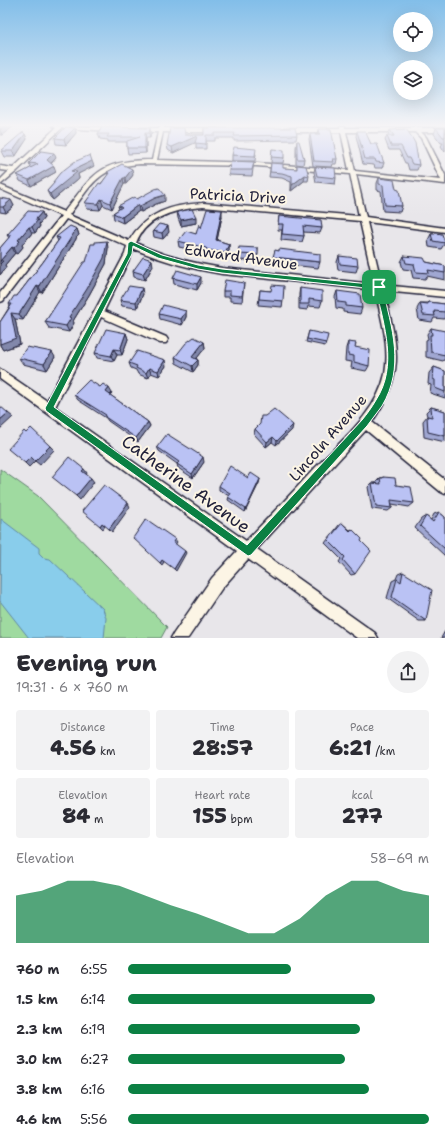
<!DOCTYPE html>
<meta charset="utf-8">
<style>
body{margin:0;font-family:"Shantell Sans",sans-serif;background:#f2f2f3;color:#2b2b33;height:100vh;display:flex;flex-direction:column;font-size:15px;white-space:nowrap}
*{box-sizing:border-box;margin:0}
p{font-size:13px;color:#7c7c81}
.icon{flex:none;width:22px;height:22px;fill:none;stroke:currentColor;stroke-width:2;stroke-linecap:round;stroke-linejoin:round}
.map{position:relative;height:638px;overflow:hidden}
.panel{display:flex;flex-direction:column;background:#fff;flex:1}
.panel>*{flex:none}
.buttons{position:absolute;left:393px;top:12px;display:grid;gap:8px}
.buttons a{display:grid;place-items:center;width:40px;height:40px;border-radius:50%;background:#fff;box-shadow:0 4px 16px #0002;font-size:20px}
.pin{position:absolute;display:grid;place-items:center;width:34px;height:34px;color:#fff;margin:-17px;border-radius:8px;box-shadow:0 2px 6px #0006}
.round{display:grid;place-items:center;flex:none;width:42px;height:42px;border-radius:21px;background:#f2f2f3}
.headline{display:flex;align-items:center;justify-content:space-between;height:68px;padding:0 16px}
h1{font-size:22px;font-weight:800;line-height:30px}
.stats{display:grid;grid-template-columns:repeat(3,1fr);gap:6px;height:68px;padding:4px 16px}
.stats div{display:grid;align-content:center;border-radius:4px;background:#f2f2f3;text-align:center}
.stats b{font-size:20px;font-weight:800}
.stats small{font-size:11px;font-weight:400}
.stats p{font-size:11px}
.chart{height:112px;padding:8px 16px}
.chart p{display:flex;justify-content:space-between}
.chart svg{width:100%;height:72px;margin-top:4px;fill:#0b8043;opacity:.7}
ul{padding:0 16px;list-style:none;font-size:13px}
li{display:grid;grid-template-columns:64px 48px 1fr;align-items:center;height:30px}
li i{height:10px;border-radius:5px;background:#0b8043}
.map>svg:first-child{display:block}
</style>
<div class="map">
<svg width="445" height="638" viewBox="0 0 445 638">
<rect width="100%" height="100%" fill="#e8e6ea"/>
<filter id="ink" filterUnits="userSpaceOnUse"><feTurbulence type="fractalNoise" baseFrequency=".025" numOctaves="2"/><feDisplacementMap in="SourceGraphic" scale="8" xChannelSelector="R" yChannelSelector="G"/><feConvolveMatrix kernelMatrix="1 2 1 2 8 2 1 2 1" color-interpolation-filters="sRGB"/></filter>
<g filter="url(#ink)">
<path fill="#9fdaa0" stroke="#607e6e" d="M0 469 38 496 167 627 161 638H0Z"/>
<path fill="#89cdeb" stroke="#6089a5" d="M1 519 39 548V553L44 558 50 559 103 609 106 618 104 638H29L0 601Z"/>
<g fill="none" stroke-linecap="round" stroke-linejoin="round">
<g stroke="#22223b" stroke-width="3">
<path id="minor" d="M53 126 112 127 115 129 112 131 62 128 17 171 0 185V180L9 171 0 170V166L13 168 56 128Z
M159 126H164V128H216L219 130 216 132H163L157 160 257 163 349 170 341 132H284L281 130 284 128H340V126H345V128H412L414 126 417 128H445V132H421L426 137 445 175V184L356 174 366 217 445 228V232L367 222 382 285 445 291V297L384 291C397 346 407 371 372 422L445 480V494L441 492 366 430 257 549 375 633 378 638H357L248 559 222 588 188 638H171L174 633 212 578 237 551 0 379V369L47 401 125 254 127 246 66 219 3 301 0 302V293L61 216 0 189V185L64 212C94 174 99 160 152 160L158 132H138L135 130 138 128H159ZM346 132H415L421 138 441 180 355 171ZM140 164 257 166 350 174 359 216 203 203C171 205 146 212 129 241L69 215C92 184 98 167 140 164ZM203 207 360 221 374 284 222 268C191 263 164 256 136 243 146 216 177 209 203 207ZM134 249C163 261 191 269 222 274L375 290C381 318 390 345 385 374 377 412 341 441 315 468 292 493 269 517 246 541L55 407 101 317 160 343H166L168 340 166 337 104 311Z"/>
</g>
<use href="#minor" fill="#fcf5e5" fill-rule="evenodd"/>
</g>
<path fill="#a0a7d2" stroke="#22223b" d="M0 126 2 135H0Z
M102 127 151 133 150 138H146V153L128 154 127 148V142H108V140L100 139 98 134Z
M75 128 76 133 66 145 56 144 55 138Z
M204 128 297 135 296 140 234 141V138H215V141H206V149H196V142L173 153 168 150 167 145 185 135H204Z
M436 128H445V152L441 146 443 143H441L434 134Z
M319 129 337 159 336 164H333L332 167 313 166 309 139 310 134H318Z
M390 130 419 165 417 170H409L407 163H405L399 150H389L385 140 387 136H389L388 135Z
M357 131 371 144 384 163 382 168H375L374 165 363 164 356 136Z
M25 134 27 139 15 157H4L1 151Z
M297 141 304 159 303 165 296 164V147Z
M272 149 284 158 283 163H271Z
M256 154 255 161H232V155Z
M56 158 51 164 56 172 31 186 20 181 17 175 31 168 29 163Z
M254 162 252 176 229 175V170Z
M271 163 283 168 297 169V165L309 176 308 181H304L291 191V182L282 178 269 177Z
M94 166 78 174 79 178 53 200 50 197 47 191 54 184 53 182Z
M315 167 336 178 335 184 316 182 314 172Z
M107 172 133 175 126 184H124L112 209 103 205 100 210 87 209 85 203 108 175Z
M379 178 402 206 400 212 383 211 381 191 377 190V183Z
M0 198 11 200 14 206 6 213 0 212Z
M137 199 165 201 156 204 141 212 139 211 123 223 114 219 113 213 119 209 118 206Z
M42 212 44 218 39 224 40 226 35 233H32L22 245 23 247 17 254 15 253 5 265 6 267 0 275V248L9 238 7 235Z
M177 212 196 223 181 226 178 218Z
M222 216 217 240 229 244V250L225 259 209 256 206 253 179 247 178 241 196 234 201 228Z
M279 216 322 228 320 233 303 232 304 236 302 242 281 240 282 230H278Z
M77 229 79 235 76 238V239L42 293 40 292 23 320 15 319 20 344 3 350 0 345V322L10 306 9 304 17 296 43 262 58 241 56 237Z
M153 231 169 232 163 239 154 237Z
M435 233 445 243 441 249 429 247 428 240 431 234H434Z
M108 248 106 264 89 295 73 321 74 323 69 332 49 328 45 322 86 262Z
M258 248 257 261 237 260 238 254Z
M339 256 358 266 356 272 338 270 337 262Z
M404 256 426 262 445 266V280L427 276 425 279 413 278 411 270 403 269 401 262Z
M273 257 320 262 318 268 273 263Z
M153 266 145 280 134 277 133 271Z
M173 278 201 283 197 290 174 284Z
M244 283 242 302 230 301V297H223V291Z
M300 288 322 301 320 307 308 306 307 310 299 309V294Z
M260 290 271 291 283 301 282 307 258 305Z
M337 291 362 308 360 314 343 312V309L336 308 335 297Z
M143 294 137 308 122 306 120 300Z
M428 302 445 304V317L444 319 434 318 432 322 419 320 417 309 420 303H427Z
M186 311V317L182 325 160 319 159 314Z
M431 328 445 334V358L443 361 426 357V340L428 339 427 334Z
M309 331 326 343 325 346 306 342Z
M126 333 128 339 122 355H117L114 361 97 358 95 353Z
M204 342 205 348 196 359 198 360V365L193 372 176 363 175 357Z
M348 342 355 347 369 366 366 371 351 368 352 362 345 361 346 348Z
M55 357 47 370 23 364 19 358Z
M129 363 166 366 159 376 151 373 148 378 138 374 136 370 131 368Z
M434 367 445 371V398L430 393 431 385 428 384 429 373Z
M112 393 110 395 148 422 150 426 138 442 108 421 106 418 78 400 74 395Z
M431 407 445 411V442L424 437 423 421 427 416 426 412Z
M255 429 292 430 276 445 272 442 266 447 254 434Z
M157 447 204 462 193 478 178 468 177 464 159 451Z
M383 477 396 485 414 503 409 507 392 504V508L388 511 372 509 368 487 372 483H376V482L380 478H381Z
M248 478 260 479 259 483 245 512 228 500 229 496 219 490V486Z
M439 512 445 517V556L415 528 421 519 426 516 431 520 434 514Z
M342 523 350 530 352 529 361 541 355 574 351 575 339 562 341 559 325 543 339 525Z
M403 572 426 621H419L387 598 392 581 396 579 398 574Z
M445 631V638H441Z"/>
<path fill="#8288ab" stroke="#22223b" d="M5 126H14L2 135 0 130Z
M75 128 76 133 66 145 64 139Z
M150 128 151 133 150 138 149 133Z
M145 133 146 138V153L145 148Z
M25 134 27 139 15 157 13 151Z
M197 136V142L173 153 172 147Z
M54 153 56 158 49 165 47 160Z
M92 161 94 166 78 174 79 178 53 200 50 194 71 171Z
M54 166 56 172 31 186 29 180Z
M132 169 133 175 126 184 125 178Z
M305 175 304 181 291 191 292 185Z
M123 178 124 184 112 209 110 203Z
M165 195V201L156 204 141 212 140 206 155 198Z
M101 199 103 205 100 210 98 204Z
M11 200 14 206 6 213 3 207Z
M138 205 139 211 123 223 122 217Z
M222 210V216L216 245V240Z
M42 212 44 218 39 224 40 226 35 233 32 227 35 220Z
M196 217V223L181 226V220Z
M168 226 169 232 163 239 162 233Z
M29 227 32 233 22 245 23 247 17 254 14 248 18 240Z
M77 229 79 235 76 238V239L42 293 39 287 73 233Z
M107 241 108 248 106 264 89 295 73 321 74 323 69 332 66 326 69 317Z
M229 244V250L225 259V253Z
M12 247 15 253 5 265 6 267 0 275V261Z
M152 260 153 266 145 280 143 274Z
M201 277V283L197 290V284Z
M37 286 40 292 23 320 19 314Z
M142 288 143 294 137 308 136 302Z
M186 311V317L182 325 181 319Z
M11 313 15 319 20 344 3 350 0 345V344Z
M126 333 128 339 122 355 120 350Z
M204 342 205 348 193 363 192 357Z
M114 349 117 355 114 361 111 356Z
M52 352 55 357 47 370 44 364Z
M165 360 166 366 159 376 158 371Z
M198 360V365L193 372 192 366Z
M149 368 151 373 148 378 146 373Z
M109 388 112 393 108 397 106 392Z
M8 413 13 417 0 429V420Z
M148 422 150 426 138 442 136 438Z
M293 425 292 430 276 445 277 441Z
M273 437 272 442 266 447 267 442Z
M50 446 54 450 40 465 35 461Z
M31 457 35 461 29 467 25 463Z
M203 457 204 462 193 478 192 474Z
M84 469 87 473 86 475 82 471Z
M91 478 94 482 80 500 76 496Z
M260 479 259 483 245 512 246 509Z
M128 503 130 507 112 532 109 529Z
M102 523 105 526 103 529 100 526Z
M175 539 177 542 175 545 173 542Z
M185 551 186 553 176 571 174 569Z
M162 560 164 562 162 565 160 563Z"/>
<path fill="#bac2f4" stroke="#22223b" d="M0 126H5L0 130Z
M66 127 75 128 64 139 55 138Z
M102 127 150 128 149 133H145V148H127V141L140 137H107L109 134H98Z
M170 128H184L185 135H204V128H295L297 135 234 136 235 133H215V135H206V144L195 143 197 136 172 147 167 145Z
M436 128H445V137H443Z
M319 129H331L337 159H333L334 162 314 161 310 134H320Z
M406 129 411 136 415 143 419 165 412 164 409 158H407L401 146H391L387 136H394L390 130Z
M357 131H365L371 144H377L384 163 376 162 375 159H365Z
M23 132 25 134 13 151H1Z
M297 141H299L304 159H297Z
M234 147 256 149 255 156 232 155Z
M272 149 284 150V158L271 157Z
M41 151 54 153 47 160 54 166 29 180 17 175 38 164 29 163Z
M90 155 92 161 71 171 77 172 50 194 47 191 55 182H53L60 173 74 162Z
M231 161 254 162 252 170H229Z
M271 163 283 164V168L297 169V165L306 166 309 176 305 175 292 185V176L282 173 270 172Z
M122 164 132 169 125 178H123L110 203 101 199 98 204 85 203 99 183 101 184 109 173 107 172Z
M315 167 335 168 336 178 317 176Z
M379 178 394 180 396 189 399 190 402 206 385 205 383 185 379 184Z
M159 188 165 195 155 198 140 206 138 205 122 217 113 213 122 207 118 206 134 197 137 199 155 189Z
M0 198 11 200 3 207H0Z
M192 209 196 217 181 220 177 212Z
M207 209 222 210 216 240 229 244 225 253 208 250 206 248 178 241 186 231 196 234 199 224 201 228Z
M28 211 42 212 35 220H38L32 227H29L18 240 20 241 14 248 12 247 0 261H3L0 264V248L11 235H7Z
M279 216 321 220 322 228 303 226 304 236 282 234 283 224H278Z
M159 224 168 226 162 233 153 231Z
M70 226 77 229 73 233H74L39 287 37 286 19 314 11 313 16 338 0 344V322L12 304H9L14 296H17L43 262 60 238 56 237Z
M435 233 442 234 445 243 433 241 431 234H435Z
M107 241 104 258 87 289 69 317 71 318 66 326 45 322 84 262H86L91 244H95V242Z
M239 247 258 248V255L238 254Z
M279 249 320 254V262L273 257 275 250 279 251Z
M339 256 357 258 358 266 340 264Z
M404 256 424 258 426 262 445 266V273L428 270 429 273 416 272 414 264 406 263Z
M143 257 152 260 143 274 133 271Z
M177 270 201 277 197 284 173 278Z
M225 280 244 283 242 296 230 295V291H223Z
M272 285 284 286 283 301 259 299 260 290 271 291Z
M129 286 142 288 136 302 120 300Z
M300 288 322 291V301L309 299V304H300Z
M337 291 360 294 362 308 346 306V303L338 302Z
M428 302 445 304V312L434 311 435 316 423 315 420 303 428 304Z
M163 305 186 311 181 319 159 314Z
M431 328 445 331V355L431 352 430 335H432Z
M106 329 126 333 120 350 114 349 111 356 95 353Z
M309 331 328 335 326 343 307 339Z
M194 337 204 342 192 357 198 360 192 366 175 357 186 343Z
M348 342 356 343 355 347 370 350 369 366 354 362V356L348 355Z
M27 347 52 352 44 364 19 358Z
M137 351 165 360 158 371 149 368 146 373 136 368 137 366 129 363Z
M434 367 445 371V392L435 388V380L433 379Z
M89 380 100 387 103 384 109 388 106 392 148 422 136 438 105 417 106 415 74 395Z
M0 406 8 413 0 420Z
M431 407 445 411V436L428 432 427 416 432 417Z
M274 409 293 425 277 441 273 437 267 442 255 429 260 424 261 416H265Z
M31 428 50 446 35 461 31 457 25 463 8 449 24 431 26 433Z
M167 434 203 457 192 474 177 464 179 462 157 447Z
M69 457 84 469 82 471 91 478 76 496 52 477Z
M230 466 248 478 251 473 260 479 246 509 228 497 230 493 219 486Z
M383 477 395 478 396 485 411 487 414 503 391 500 392 508 376 506 372 483 381 484 380 478H383Z
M104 485 128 503 109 529 102 523 100 526 82 511Z
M439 512 445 517V549L420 526 426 516 433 522Z
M146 519 175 539 173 542 185 551 174 569 162 560 160 563 133 538Z
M342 523 350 531 352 529 362 539 361 541 371 551 355 574 343 560 345 557 328 540Z
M403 572 432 590 426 621 392 597 397 579 401 582Z"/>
</g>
<linearGradient id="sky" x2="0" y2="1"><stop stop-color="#82bee9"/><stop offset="0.58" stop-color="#f5f4f6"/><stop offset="1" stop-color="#f5f4f6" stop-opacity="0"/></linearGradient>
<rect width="445" height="216" fill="url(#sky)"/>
<path fill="#0b8043" stroke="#fff" fill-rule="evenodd" d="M131 241 162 255 198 265 222 269 379 285 382 287C392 328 405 367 382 406 377 413 372 419 367 426L251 555 248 556 46 411 45 408 127 254 128 243ZM133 246 158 258 198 269 222 273 376 289C384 326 398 366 376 400 372 407 367 414 362 420L247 545 54 407 132 254Z"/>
<g text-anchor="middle" stroke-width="4" stroke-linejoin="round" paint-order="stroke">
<g font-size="15" fill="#22223b" stroke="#fcf5e5">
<text transform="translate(238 196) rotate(3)" y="5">Patricia Drive</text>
<text transform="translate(241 257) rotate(8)" y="5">Edward Avenue</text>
<text transform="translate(328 438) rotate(-49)" y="5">Lincoln Avenue</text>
</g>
<g font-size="18" fill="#22223b" stroke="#fcf5e5">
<text transform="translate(186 484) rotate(36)" y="6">Catherine Avenue</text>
</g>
</g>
</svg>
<div class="buttons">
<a><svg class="icon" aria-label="locate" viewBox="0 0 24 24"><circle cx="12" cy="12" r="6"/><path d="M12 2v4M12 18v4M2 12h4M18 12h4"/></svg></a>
<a><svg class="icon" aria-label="layers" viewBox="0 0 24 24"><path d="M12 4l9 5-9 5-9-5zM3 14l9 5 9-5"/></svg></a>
</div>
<div class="pin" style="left:379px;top:287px;background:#1e9e55"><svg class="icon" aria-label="arrive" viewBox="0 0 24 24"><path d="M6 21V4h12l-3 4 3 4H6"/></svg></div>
</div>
<section class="panel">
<div class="headline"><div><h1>Evening run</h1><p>19:31 · 6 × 760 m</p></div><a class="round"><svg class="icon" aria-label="share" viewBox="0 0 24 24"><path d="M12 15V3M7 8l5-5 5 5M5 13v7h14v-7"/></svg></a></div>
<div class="stats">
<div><p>Distance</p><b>4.56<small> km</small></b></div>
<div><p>Time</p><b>28:57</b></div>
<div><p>Pace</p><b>6:21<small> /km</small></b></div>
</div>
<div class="stats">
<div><p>Elevation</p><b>84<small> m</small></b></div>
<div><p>Heart rate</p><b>155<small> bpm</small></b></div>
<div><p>kcal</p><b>277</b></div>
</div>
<div class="chart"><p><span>Elevation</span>58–69 m</p>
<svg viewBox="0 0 160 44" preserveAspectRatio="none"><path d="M0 44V15L10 12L20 6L30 6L40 9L50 15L60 21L70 26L80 32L90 38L100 38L110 29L120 15L130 6L140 6L150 12L160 15V44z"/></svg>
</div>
<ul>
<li><b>760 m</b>6:55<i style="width:54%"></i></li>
<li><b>1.5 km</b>6:14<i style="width:82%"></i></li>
<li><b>2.3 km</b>6:19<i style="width:77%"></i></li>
<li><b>3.0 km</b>6:27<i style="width:72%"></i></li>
<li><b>3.8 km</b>6:16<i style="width:80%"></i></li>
<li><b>4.6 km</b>5:56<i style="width:100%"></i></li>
</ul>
</section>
